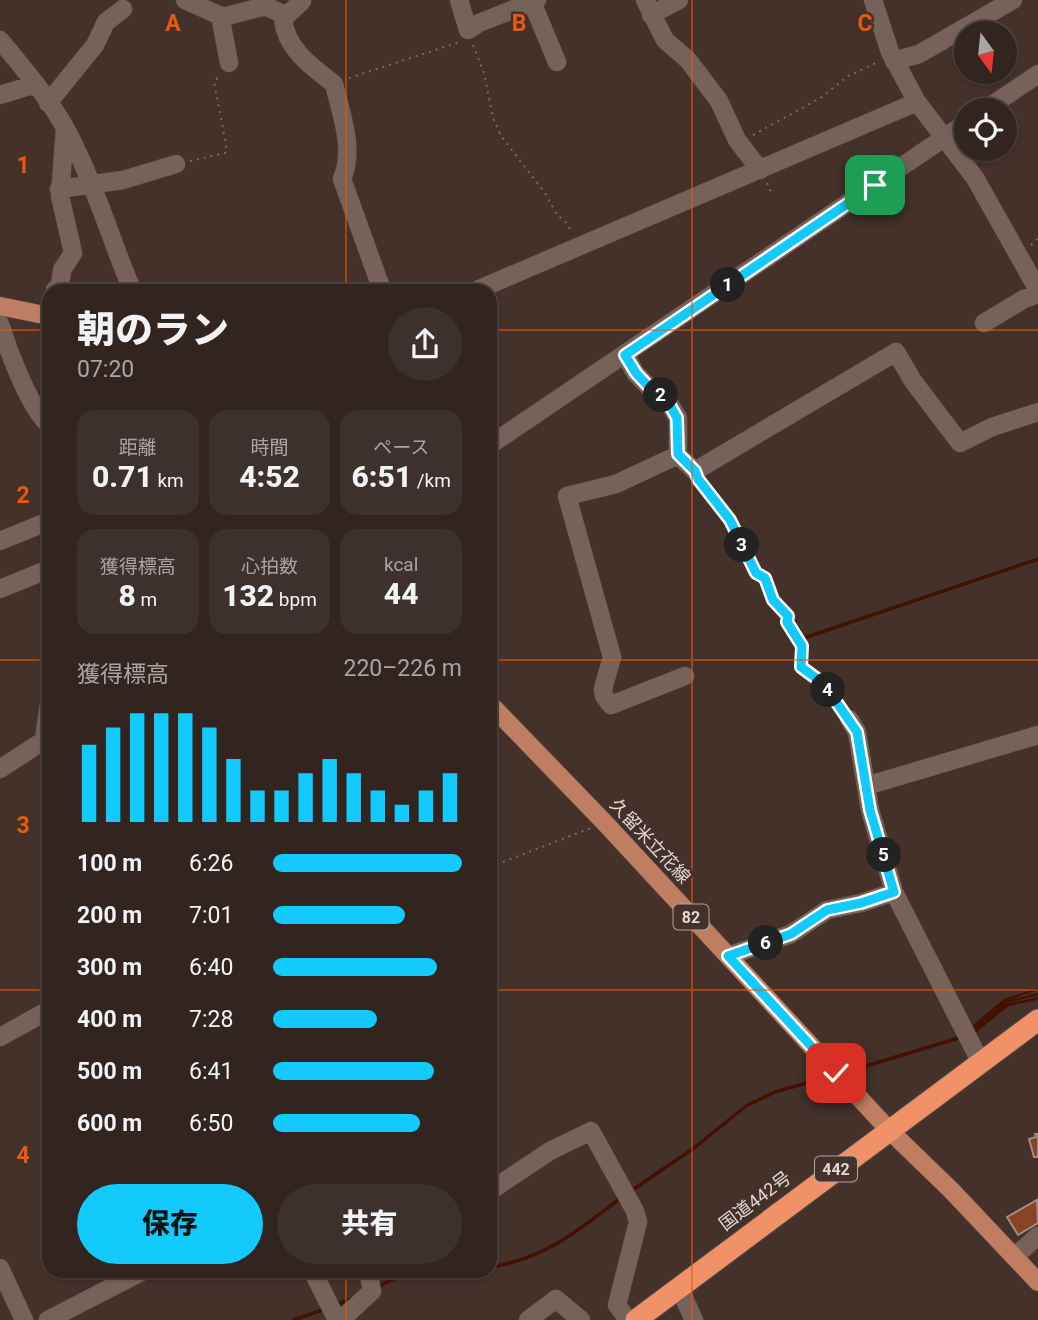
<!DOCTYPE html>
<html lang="ja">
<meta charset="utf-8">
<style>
body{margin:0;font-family:Roboto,"Noto Sans JP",sans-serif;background:#3d312d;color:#f1f3f6;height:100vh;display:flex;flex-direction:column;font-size:26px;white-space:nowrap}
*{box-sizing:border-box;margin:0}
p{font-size:23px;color:#a8a5a5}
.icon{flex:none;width:38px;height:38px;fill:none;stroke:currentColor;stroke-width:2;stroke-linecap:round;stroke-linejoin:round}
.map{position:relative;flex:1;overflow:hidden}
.sheet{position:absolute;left:42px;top:284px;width:455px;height:994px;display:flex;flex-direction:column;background:#322520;border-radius:21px;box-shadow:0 2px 5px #0004,0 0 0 2px #4d423e}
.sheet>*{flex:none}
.needle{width:46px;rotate:165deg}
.tools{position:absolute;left:954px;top:21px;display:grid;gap:14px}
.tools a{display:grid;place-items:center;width:63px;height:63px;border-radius:50%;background:#322520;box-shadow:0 2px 5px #0004,0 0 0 2px #4d423e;font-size:35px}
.pin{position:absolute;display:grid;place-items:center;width:60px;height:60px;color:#fff;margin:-30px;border-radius:14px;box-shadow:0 4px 10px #0006}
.km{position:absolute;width:35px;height:35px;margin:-18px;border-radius:50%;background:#222;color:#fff;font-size:19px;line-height:35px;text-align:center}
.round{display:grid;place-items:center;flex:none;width:74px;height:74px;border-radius:37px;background:#3d312d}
.summary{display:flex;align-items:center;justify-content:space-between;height:119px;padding:0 35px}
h1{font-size:38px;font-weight:800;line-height:52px}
.figures{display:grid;grid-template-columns:repeat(3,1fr);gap:10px;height:119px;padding:7px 35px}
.figures div{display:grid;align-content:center;border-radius:18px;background:#3d312d;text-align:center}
.figures b{font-size:30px;font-weight:800}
.figures small{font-size:19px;font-weight:400}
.figures p{font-size:19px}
.chart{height:196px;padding:14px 35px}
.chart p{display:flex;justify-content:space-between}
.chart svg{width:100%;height:126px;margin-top:7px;stroke:#12cafb;stroke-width:6}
.action{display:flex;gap:14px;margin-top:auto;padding:14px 35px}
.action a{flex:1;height:80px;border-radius:42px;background:#12cafb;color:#111;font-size:28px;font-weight:800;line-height:80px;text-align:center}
.action a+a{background:#3d312d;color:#f1f3f6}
ul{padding:0 35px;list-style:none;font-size:23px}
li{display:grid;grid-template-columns:112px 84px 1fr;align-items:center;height:52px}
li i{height:18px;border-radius:9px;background:#12cafb}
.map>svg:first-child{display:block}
</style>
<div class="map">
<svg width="1038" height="1320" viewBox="0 0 1038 1320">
<rect width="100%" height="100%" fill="#43312a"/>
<path fill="#421100" d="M1038 988V990L1008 1000 1038 993V995L1005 1004 1038 997 1037 1000 1009 1006 970 1037 968 1029 1004 999Z"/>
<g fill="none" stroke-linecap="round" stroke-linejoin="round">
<path stroke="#421100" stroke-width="3.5" d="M807 637 1038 559
M846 1072 962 1037
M631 1191 694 1148 746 1106 775 1092 831 1076
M490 1267C545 1259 579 1230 622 1197
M377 1287 412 1270
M335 1305 354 1298
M294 1320 325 1309"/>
</g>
<path fill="#884426" stroke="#a18c84" stroke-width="2" d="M1035 1134H1038V1157H1034L1029 1139 1036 1137Z
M1037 1200 1038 1223 1018 1235 1007 1217Z"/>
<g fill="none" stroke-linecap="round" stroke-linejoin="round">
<g stroke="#5d4e48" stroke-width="19">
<path id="minor" d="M185 0 223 17 265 6 285 15
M459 0 468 30 479 23 537 0
M645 0 665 40 688 60 719 101 737 140 760 170
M873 0 890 52 917 102 975 178 1038 290
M302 1 283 19C286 49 311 66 334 84 341 114 355 149 342 179L382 290
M532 2 557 62
M220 15 229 63
M651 15 679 0
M0 40C24 69 49 98 67 131 94 182 110 237 132 290
M894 61 919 54 1013 0
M0 95 36 84
M48 103 95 45 106 22 123 9
M985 110 1038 74
M59 189 123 180 176 164
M55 290 60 285 62 270 73 253 60 196 65 128
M477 290 917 102
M984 323 1024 299 1038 294
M0 324C8 350 29 407 49 425
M625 355 636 374 649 387 667 400 678 418V455L616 484 567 496 612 657 603 689 604 696 611 705 685 676
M490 445 966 123
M678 455 695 471 896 352 913 381 960 443 992 427 1038 412
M0 541 49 521
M0 589 49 569
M849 719 857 732 870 810 894 892 981 1063
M44 740 49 704
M0 769 49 737
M866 786 1038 735
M728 956 791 934 827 910 861 903 894 892
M0 1037 49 1010
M490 1191 550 1151 591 1131 635 1211 638 1222 617 1305 628 1320
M1014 1257 1038 1236
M0 1268 24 1320
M312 1270 337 1320
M679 1287 694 1320
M48 1320 145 1270
M341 1320 372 1291 368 1270
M528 1320 556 1299 581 1320"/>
</g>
<g stroke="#5d4e48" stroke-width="19">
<path id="major" d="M0 306 49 316
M490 704 605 823 890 1131 951 1190 1038 1282"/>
</g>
<g stroke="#5d4e48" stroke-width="23">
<path id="highway" d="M636 1320 1038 1020"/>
</g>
<path stroke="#796a64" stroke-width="2" stroke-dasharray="2 5" stroke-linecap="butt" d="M473 45 484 73 493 118 501 136 545 193 557 215 567 223 571 231
M349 78 460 42
M753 135 822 97 848 76 878 62
M190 161 225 153 227 150 214 82 220 75
M767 183 772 194
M1031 245 1038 238
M702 484 730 521 756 573 765 578 773 600 788 616 787 622 802 646 800 660 801 667 824 684 840 705
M490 867 591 828"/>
<use href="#minor" stroke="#76625a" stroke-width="18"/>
<use href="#major" stroke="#bf7e62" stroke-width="18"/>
<use href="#highway" stroke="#f09168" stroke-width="21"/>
</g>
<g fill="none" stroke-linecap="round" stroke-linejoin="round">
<g stroke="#fff" stroke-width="14">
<path id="route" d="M836 1073 728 956 791 934 827 910 861 903 894 892 870 810 857 732 824 684 801 667 802 646 787 622 788 616 773 600 765 578 756 573 730 520 698 479 695 471 678 454 677 418 667 400 649 387 636 373 625 355 875 185"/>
</g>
<use href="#route" stroke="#12cafb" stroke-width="9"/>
</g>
<path fill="none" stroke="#e8590c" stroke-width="2" stroke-opacity="0.55" d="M346 0V290M692 0V1320M0 330H49M490 330H1038M0 660H49M490 660H1038M0 990H49M490 990H1038M346 1270V1320"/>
<g text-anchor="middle" stroke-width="5" stroke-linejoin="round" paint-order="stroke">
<g fill="#43312a" stroke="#b3a5a0" stroke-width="2">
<rect x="673.5" y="904.5" width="35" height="25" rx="5"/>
<rect x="815" y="1156.5" width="42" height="25" rx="5"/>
</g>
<g font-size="16" font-weight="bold" fill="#e3d7d3">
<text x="691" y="923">82</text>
<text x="836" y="1175">442</text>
</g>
<g font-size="18" fill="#e3d7d3" stroke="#43312a">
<text transform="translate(650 841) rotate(47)" y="6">久留米立花線</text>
<text transform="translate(755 1201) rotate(-37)" y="6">国道442号</text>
</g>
</g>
<g font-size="23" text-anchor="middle" font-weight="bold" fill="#e8590c" stroke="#43312a" stroke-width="5" stroke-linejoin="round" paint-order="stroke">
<text x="173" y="31">A</text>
<text x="519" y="31">B</text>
<text x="865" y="31">C</text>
<text x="23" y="173">1</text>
<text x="23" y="503">2</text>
<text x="23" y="833">3</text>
<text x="23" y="1163">4</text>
</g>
</svg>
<div class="tools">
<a><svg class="needle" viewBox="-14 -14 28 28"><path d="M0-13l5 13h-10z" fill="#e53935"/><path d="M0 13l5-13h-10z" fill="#a8a5a5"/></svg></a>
<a><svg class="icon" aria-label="locate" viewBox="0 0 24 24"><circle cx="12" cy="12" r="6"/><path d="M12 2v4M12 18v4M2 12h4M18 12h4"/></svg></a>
</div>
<div class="pin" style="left:875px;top:185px;background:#1e9e55"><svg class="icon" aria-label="arrive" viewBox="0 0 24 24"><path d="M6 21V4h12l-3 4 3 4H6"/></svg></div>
<div class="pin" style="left:836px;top:1073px;background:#d93025"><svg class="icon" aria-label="check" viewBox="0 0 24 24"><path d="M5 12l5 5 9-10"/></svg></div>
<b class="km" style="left:728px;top:285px">1</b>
<b class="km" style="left:661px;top:395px">2</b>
<b class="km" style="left:742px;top:545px">3</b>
<b class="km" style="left:828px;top:690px">4</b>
<b class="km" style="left:884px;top:855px">5</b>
<b class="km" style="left:766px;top:943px">6</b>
<section class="sheet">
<div class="summary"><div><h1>朝のラン</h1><p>07:20</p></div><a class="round"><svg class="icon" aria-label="share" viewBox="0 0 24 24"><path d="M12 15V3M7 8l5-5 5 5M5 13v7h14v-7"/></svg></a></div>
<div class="figures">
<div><p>距離</p><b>0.71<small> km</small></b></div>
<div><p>時間</p><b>4:52</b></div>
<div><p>ペース</p><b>6:51<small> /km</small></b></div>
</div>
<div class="figures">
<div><p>獲得標高</p><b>8<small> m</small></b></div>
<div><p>心拍数</p><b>132<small> bpm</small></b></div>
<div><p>kcal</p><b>44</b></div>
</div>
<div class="chart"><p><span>獲得標高</span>220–226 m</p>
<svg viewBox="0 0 160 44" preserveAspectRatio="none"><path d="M5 44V17M15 44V11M25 44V6M35 44V6M45 44V6M55 44V11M65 44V22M75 44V33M85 44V33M95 44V27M105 44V22M115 44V27M125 44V33M135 44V38M145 44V33M155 44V27"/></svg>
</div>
<ul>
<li><b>100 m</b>6:26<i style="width:100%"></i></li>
<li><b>200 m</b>7:01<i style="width:70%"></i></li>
<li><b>300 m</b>6:40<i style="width:87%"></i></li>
<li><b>400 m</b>7:28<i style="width:55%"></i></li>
<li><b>500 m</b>6:41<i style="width:85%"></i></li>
<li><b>600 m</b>6:50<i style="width:78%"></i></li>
</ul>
<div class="action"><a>保存</a><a>共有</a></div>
</section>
</div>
